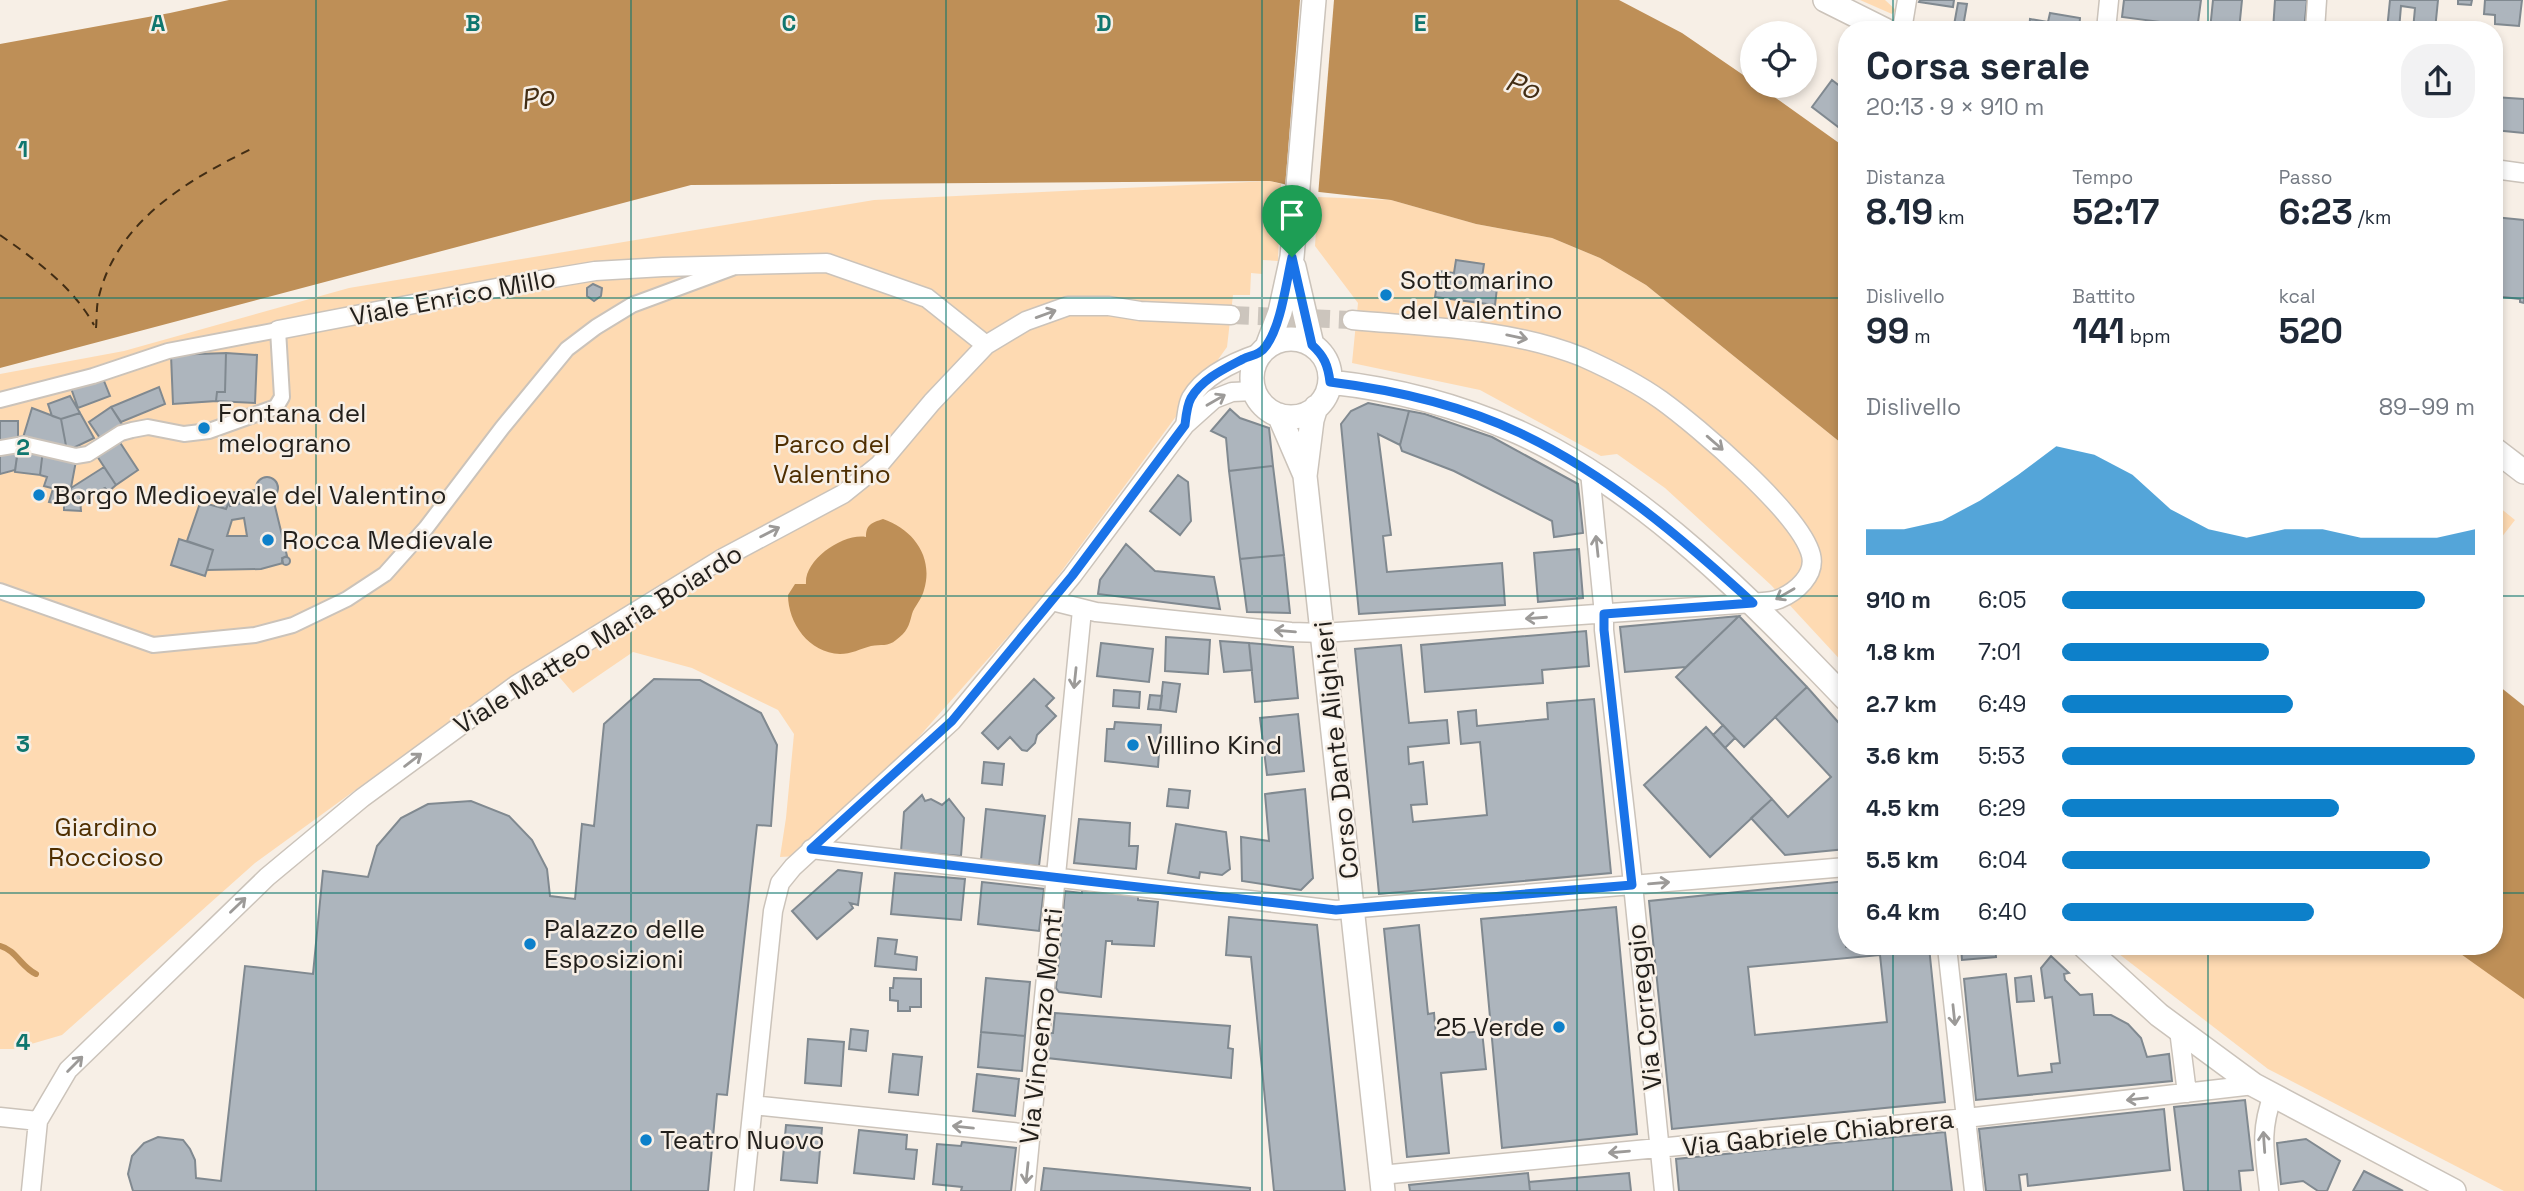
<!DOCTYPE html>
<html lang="it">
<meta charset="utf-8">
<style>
body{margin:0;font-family:"Space Grotesk",sans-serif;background:#f2f2f3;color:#1f2937;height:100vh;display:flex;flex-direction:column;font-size:26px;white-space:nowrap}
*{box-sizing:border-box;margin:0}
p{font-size:23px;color:#747a83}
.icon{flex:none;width:38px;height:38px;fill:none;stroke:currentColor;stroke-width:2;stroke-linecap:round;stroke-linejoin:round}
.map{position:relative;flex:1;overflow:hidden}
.panel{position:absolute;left:1838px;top:21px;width:665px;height:934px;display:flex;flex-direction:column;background:#fff;border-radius:28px;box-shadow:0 4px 10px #0003}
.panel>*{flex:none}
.buttons{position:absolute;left:1740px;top:21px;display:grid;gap:14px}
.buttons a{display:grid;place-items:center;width:77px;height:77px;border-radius:50%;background:#fff;box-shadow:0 4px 10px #0003;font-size:35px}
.pin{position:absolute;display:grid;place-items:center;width:60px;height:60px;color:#fff;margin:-72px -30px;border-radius:50% 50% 50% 0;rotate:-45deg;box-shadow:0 0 7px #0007}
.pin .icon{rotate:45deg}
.round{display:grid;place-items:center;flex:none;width:74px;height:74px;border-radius:28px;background:#f2f2f3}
.head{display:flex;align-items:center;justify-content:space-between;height:119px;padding:0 28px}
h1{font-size:38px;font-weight:700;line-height:52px}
.stats{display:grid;grid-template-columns:repeat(3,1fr);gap:10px;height:119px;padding:7px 28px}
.stats div{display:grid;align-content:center}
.stats b{font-size:35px;font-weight:700}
.stats small{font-size:19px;font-weight:400}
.stats p{font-size:19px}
.chart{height:196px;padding:14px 28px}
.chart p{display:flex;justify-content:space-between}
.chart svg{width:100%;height:126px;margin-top:7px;fill:#0d80ca;opacity:.7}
ul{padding:0 28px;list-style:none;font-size:23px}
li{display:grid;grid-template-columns:112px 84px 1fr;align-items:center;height:52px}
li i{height:18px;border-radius:9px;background:#0d80ca}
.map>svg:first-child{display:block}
</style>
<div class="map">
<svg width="2524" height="1191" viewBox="0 0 2524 1191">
<rect width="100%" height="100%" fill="#f7efe6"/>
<path fill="#fedab2" d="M1860 0H1885L1896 10 1892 14Z
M1270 181 1281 184 1278 261 1263 260 1262 274 1251 273 1250 295H1233L1227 347 1217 361 1041 599 909 748 798 856 780 857 786 818 794 734 778 710 692 668 633 652 573 693 543 658 456 717 255 863 62 1035 14 1049H0V374L124 351 349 288 874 200Z
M1318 197 1391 200 1476 224 1552 238 1600 258 1646 285 1846 447V666L1771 585 1665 488 1617 454 1601 456 1480 390 1352 363 1358 303 1315 246Z
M2494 503 2515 520 2494 547Z
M2110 947H2453L2524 997V1191H2504L2268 1069Z"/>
<path fill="#be8f57" d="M229 0H1619L1682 33 1752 81V86H1759L1846 148V447L1646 285 1600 258 1552 238 1476 224 1391 200 1319 192 1270 181 691 185 0 368V44L170 13Z
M883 519C913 529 934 557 924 590 922 599 914 607 912 614 909 626 907 632 896 640 888 647 881 644 871 646 860 649 851 654 840 654 809 653 788 623 788 595L795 584H806C804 560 843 533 866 537 866 525 871 523 883 519Z
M2494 682 2524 706V999L2451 947H2494Z"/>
<path fill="#f7efe6" d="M1300 0H1334L1318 196 1285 188Z"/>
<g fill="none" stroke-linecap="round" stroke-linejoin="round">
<path stroke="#be8f57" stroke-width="6" d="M0 946C16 950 21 967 36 974"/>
<path stroke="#422d14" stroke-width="2" stroke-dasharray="9 7" stroke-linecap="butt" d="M0 235C37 261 72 286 94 325
M96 328C97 318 96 306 99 296 118 220 188 180 253 148"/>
</g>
<path fill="#adb5bd" stroke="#808990" stroke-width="2" fill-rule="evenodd" d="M1920 0H1954L1953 7 1919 2Z
M2124 0H2201L2197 30H2160L2161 22 2122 17Z
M2213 0H2242L2239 30H2210Z
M2275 0H2307L2304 30H2273Z
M2390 0H2438L2435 30H2413L2415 8 2401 6 2399 30H2387Z
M2458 0H2472L2471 5 2458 4Z
M2485 0H2522L2519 26 2495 24V15L2484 14Z
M1958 3 1967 4 1963 27 1954 25Z
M2050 13 2080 18 2079 30H2029L2030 19 2048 22Z
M1832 80 1846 91V133L1812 107Z
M2494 97 2524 99V133L2494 130Z
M2494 217 2524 220V303L2520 302V299L2494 296Z
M1456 260 1484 264 1482 277 1498 279 1495 305 1435 297 1439 271 1454 273Z
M593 284 602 288 601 296 594 301 587 296V288Z
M226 353 257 355 255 403 216 401 217 392H225Z
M226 353 225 392H217L216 401 173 404 171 355Z
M102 376 110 396 78 408 71 388Z
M159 387 165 404 121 422 111 407Z
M70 396 80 413 61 419 52 416 48 404Z
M1368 403 1409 411 1400 445 1378 434 1391 535 1383 536 1387 572 1502 563 1505 605 1359 614 1341 424 1351 411Z
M111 407 123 426 102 441 89 422Z
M32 408 61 419 67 451 22 441Z
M1230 409 1240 418 1269 428 1273 466 1229 471 1226 438 1211 431Z
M1409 411 1425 414 1492 437 1578 484 1583 533 1554 537 1552 521 1454 471 1402 451 1400 445Z
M80 413 94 438 67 451 61 419Z
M0 421H18V443L0 445Z
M119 441 138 470 116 485 97 456Z
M18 447 43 450 40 475 15 472Z
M43 450 76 461 70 493 44 486 47 477 40 475Z
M18 451 15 470 0 474V452Z
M1273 466 1284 555 1240 559 1229 471Z
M104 467 116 485 108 492 105 488 80 499 81 511 64 510V505L49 502 53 489 70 493 71 488Z
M1178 475 1188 482 1191 521 1180 535 1150 511Z
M256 488a11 11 0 1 1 22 0a11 11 0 1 1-22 0Z
M255 490 260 497 273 498 287 556 282 558 283 563 261 569 207 570 213 550 187 541 199 506 204 503 226 509 229 502 230 506 239 504 238 494ZM244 518 247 536H227L232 520Z
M237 492 239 504 230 506 228 493Z
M223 500 229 502 226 509 220 507Z
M179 539 213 550 205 576 171 565Z
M1126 544 1155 571 1214 577 1220 609 1098 594 1100 580Z
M1579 549 1583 598 1538 602 1534 553Z
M1284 555 1290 613 1247 612 1240 559Z
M282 561a4 4 0 1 1 8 0a4 4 0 1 1-8 0Z
M1739 616 1807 687 1744 747 1676 677Z
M1739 616 1686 667 1625 672 1620 627Z
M1586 631 1589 666 1542 670 1543 683 1425 692 1421 645Z
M1166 637 1210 640 1208 674 1165 671Z
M1220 641 1249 643 1252 670 1224 672Z
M1101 643 1153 649 1149 682 1097 676Z
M1249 643 1293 647 1298 698 1255 702Z
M1401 645 1409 723 1447 720 1449 743 1408 747 1409 764 1423 762 1427 804 1411 805 1413 822 1487 815 1480 742 1461 744 1458 712 1476 710 1477 726 1548 719 1547 703 1594 699 1611 873 1379 894 1355 649Z
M654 679 700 680 761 713 777 745 771 826 757 825 727 1095 717 1094 708 1191H133L128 1174 132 1156 144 1143 158 1137 183 1140 190 1149 195 1160 196 1178 221 1181 245 966 313 974 323 871 368 877 377 846 401 818 428 804 471 801 509 816 532 840 547 869 550 896 575 899 582 824 594 826 604 724Z
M1034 679 1054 698 1046 706 1056 716 1037 735 1035 743 1027 751 1022 750 1010 737 998 749 982 733Z
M1163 682 1180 684 1176 712 1160 710Z
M1807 687 1846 731V849L1785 855 1751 818 1772 799 1788 817 1831 777 1775 717Z
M1114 690 1140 692 1139 708 1113 706Z
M1150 695 1162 696 1160 710 1148 709Z
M1298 714 1304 771 1267 775 1260 718Z
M1115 722 1161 725 1158 767 1105 761 1107 729H1114Z
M1723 725 1735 738 1725 748 1713 735Z
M1706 727 1772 799 1710 857 1644 785Z
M984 762 1004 764 1002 785 982 783Z
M1169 789 1190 791 1188 808 1167 806Z
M1305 789 1313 878 1301 890 1242 881 1241 837 1269 841 1265 794Z
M922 795 925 801 931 799 942 805 949 799 964 818 961 856 901 851 904 812Z
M986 809 1045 816 1039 866 981 860Z
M1079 819 1130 823 1129 846H1138L1136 869 1074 863Z
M1176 824 1226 832 1230 869 1222 875 1200 872 1199 878 1168 873Z
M838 870 862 873 858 905 850 903 853 908 817 939 792 911Z
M895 873 965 879 961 920 891 914Z
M1846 881V947H1929L1945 1102 1672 1129 1649 901ZM1880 955 1887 1022 1755 1035 1748 967Z
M982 882 1044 889 1039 931 978 924Z
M1082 890 1138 896V900L1158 902 1154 946 1112 944V941H1106L1101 997 1059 992 1056 988 1065 891 1082 893Z
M1616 907 1637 1134 1502 1148 1481 919Z
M1229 917 1317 925 1345 1191H1274L1251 957 1226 955Z
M1419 925 1428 1014 1434 1013 1436 1036 1482 1031 1486 1069 1441 1073 1449 1153 1407 1157 1384 929Z
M878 938 897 940 895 954 917 957 916 970 875 966Z
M1961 947H1995L1996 957 1962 960Z
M2051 956 2069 973 2064 974 2065 980 2080 995 2092 994 2094 1015H2111L2128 1024 2141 1038 2147 1057 2169 1054 2172 1081 1976 1100 1964 979 2006 974 2018 1076 2052 1072 2051 1064 2060 1063 2052 997 2045 998 2041 968Z
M2031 976 2034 1001 2017 1002 2015 978Z
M894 978 921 979V1007H910V1011H898V1001L890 1000V988H893Z
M986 978 1030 982 1025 1036 981 1032Z
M1055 1013 1230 1026 1228 1048 1233 1049 1231 1078 1047 1058 1049 1033H1053Z
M851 1029 868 1031 866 1051 849 1049Z
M981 1032 1025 1036 1022 1071 978 1067Z
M808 1039 844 1042 841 1086 805 1083Z
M893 1054 922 1057 918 1095 889 1092Z
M977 1074 1019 1079 1015 1116 973 1111Z
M2245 1100 2253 1170 2239 1171 2241 1191H2184L2174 1107Z
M2164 1109 2170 1170 2028 1186 2027 1174 2019 1175 2021 1191H1986L1979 1129Z
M786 1125 822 1128 817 1183 781 1180Z
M859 1130 907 1135 906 1149 917 1150 914 1179 854 1173Z
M1945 1132 1952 1191H1679L1676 1159Z
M2306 1139 2340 1161 2327 1191H2318L2303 1181 2281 1184 2277 1143Z
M962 1142 1016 1148 1011 1191H961L962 1187 933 1184 937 1144 961 1146Z
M1044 1168 1250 1188V1191H1041Z
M2364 1171 2403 1191H2353Z
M1528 1173 1530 1191H1410L1409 1185Z
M1629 1173 1631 1191H1530L1529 1182Z"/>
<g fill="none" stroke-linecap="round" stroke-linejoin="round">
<path stroke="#ccc5bd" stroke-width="18" stroke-dasharray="18 9" stroke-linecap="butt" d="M1231 315 1352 320"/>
<g stroke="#cbc3ba" stroke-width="18">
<path id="pedestrian" d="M0 400 93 376 168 351 278 330 282 397 276 407 209 431 184 434 148 427 132 430 121 433 88 454 76 456 24 444 0 448
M0 591 153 645 255 635 293 625 347 599 385 574 426 528 502 428 567 349 596 327 632 305 732 268"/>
</g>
<g stroke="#cbc3ba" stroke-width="21">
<path id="minor" d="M1902 30 1907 0
M2106 30 2109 0
M2315 30 2317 0
M2494 169 2524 173
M278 330 523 283 595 271 663 267 827 263 927 298 986 345
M1185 425C1187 416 1187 405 1191 398 1205 374 1236 361 1260 353
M1590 472 1604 614V630L1631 865 1664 1191
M1052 601 1096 612 1291 632 1323 633 1753 603C1761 602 1772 602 1779 599 1796 592 1816 575 1811 555 1801 514 1697 426 1661 400 1637 383 1609 369 1582 357 1509 328 1429 327 1352 320
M811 849 1336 910 1846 867
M1947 947 1974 1191
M2179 1030 2187 1093
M753 1105 1031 1134
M0 1117 38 1121 31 1191
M38 1121 68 1070 267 877 362 798 516 685 723 558 843 494 879 465 932 402 986 345 1026 321 1068 306H1109L1140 311 1231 315
M1381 1175 1966 1118 2254 1085
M744 1191 773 911 780 883 793 867 952 721 1072 576 1185 425 1214 399 1232 392 1254 391
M1025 1191 1082 610
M2269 1191C2265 1153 2259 1133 2273 1095"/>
</g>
<g stroke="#cbc3ba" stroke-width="26">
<path id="tertiary" d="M1825 0 1885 30
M1294 267 1312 345
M1252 378a39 39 0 1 1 78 0a39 39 0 1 1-78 0Z
M1268 344 1280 312 1292 257 1314 0
M1330 382C1395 389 1459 406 1518 432 1644 489 1752 601 1846 699
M1316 407 1312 420 1305 476 1383 1191
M1279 415 1304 473
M2494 449 2524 472
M2085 947 2159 1015 2254 1085 2454 1191"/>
</g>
<use href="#pedestrian" stroke="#fff" stroke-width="14"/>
<use href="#minor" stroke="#fff" stroke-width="18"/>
<use href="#tertiary" stroke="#fff" stroke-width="23"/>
</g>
<defs><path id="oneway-shaft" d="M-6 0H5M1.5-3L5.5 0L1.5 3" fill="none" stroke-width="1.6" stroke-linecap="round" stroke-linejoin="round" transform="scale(1.75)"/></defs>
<g stroke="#9c9a98">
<use href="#oneway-shaft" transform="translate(1046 314) rotate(-20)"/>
<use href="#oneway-shaft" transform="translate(1517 337) rotate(12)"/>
<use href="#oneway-shaft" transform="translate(1216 400) rotate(-30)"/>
<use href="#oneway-shaft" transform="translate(1715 443) rotate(41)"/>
<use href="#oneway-shaft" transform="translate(770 532) rotate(-27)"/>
<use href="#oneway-shaft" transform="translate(1597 546) rotate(-96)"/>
<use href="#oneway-shaft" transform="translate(1785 594) rotate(150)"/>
<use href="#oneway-shaft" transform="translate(1536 618) rotate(176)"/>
<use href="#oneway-shaft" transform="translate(1285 631) rotate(-175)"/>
<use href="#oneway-shaft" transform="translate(1075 678) rotate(96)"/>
<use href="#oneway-shaft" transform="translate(413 760) rotate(-37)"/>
<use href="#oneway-shaft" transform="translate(1659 883) rotate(-5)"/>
<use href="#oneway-shaft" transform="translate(238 905) rotate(-44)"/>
<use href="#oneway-shaft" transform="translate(1954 1015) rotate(84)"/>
<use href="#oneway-shaft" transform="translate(75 1064) rotate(-45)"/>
<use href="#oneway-shaft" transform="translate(2137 1099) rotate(174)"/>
<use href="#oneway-shaft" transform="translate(963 1127) rotate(-174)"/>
<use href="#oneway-shaft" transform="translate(2264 1142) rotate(-94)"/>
<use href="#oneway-shaft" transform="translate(1619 1152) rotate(175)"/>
<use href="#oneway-shaft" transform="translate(1027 1173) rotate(96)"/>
</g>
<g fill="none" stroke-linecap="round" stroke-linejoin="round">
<g stroke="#fff" stroke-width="14">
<path id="route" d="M1292 257 1312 345C1324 356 1328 365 1330 382 1395 390 1461 405 1520 433 1607 474 1683 539 1753 603L1604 614V630L1632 885 1336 910 811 849 952 721 1072 576 1185 425C1186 416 1187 405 1191 398 1202 379 1224 369 1243 359 1252 355 1260 355 1266 346 1281 326 1286 283 1292 257Z"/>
</g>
<use href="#route" stroke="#1a73e8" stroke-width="9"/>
</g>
<path fill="none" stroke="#0f766e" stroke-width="2" stroke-opacity="0.55" d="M316 0V1191M631 0V1191M946 0V1191M1262 0V1191M1577 0V1191M1893 0V30M2208 0V30M0 298H1846M2494 298H2524M0 596H1846M2494 596H2524M0 893H1846M2494 893H2524M1893 947V1191M2208 947V1191"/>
<g fill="#0d80ca" stroke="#f7efe6" stroke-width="2.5">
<circle cx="1386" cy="295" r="7"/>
<circle cx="204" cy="428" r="7"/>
<circle cx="39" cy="495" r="7"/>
<circle cx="268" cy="540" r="7"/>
<circle cx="1133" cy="745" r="7"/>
<circle cx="530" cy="944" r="7"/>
<circle cx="1559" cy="1027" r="7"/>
<circle cx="646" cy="1140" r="7"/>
</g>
<g text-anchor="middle" stroke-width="5" stroke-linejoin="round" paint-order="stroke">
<g font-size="26" fill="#221f1b" stroke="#f7efe6" text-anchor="start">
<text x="1400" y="289">Sottomarino<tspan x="1400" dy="30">del Valentino</tspan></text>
<text x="218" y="422">Fontana del<tspan x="218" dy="30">melograno</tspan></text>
<text x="53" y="504">Borgo Medioevale del Valentino</text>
<text x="282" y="549">Rocca Medievale</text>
<text x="1147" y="754">Villino Kind</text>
<text x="544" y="938">Palazzo delle<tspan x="544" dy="30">Esposizioni</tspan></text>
<text x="1545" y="1036" text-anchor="end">25 Verde</text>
<text x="660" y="1149">Teatro Nuovo</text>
</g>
<g font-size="26" fill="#221f1b" stroke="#f7efe6">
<text transform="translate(453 297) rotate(-11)" y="9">Viale Enrico Millo</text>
<text transform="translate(598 639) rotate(-32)" y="9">Viale Matteo Maria Boiardo</text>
<text transform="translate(1336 750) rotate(-96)" y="9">Corso Dante Alighieri</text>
<text transform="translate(1644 1007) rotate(-96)" y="9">Via Correggio</text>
<text transform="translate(1041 1026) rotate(-84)" y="9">Via Vincenzo Monti</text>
<text transform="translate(1818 1133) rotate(-6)" y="9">Via Gabriele Chiabrera</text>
</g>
<g font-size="26" fill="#4e2e00" stroke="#f7efe6">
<text x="832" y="453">Parco del<tspan x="832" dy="30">Valentino</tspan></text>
<text x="106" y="836">Giardino<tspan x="106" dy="30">Roccioso</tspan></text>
</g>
<g font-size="28" font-style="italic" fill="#422d14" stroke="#f7efe6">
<text transform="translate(1523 85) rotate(20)" y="10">Po</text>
<text transform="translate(537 97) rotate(-10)" y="10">Po</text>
</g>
</g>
<g font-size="23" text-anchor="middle" font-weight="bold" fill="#0f766e" stroke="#f7efe6" stroke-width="5" stroke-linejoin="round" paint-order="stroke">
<text x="158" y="31">A</text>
<text x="473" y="31">B</text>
<text x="789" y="31">C</text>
<text x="1104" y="31">D</text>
<text x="1420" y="31">E</text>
<text x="23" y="157">1</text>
<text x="23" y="455">2</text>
<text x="23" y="752">3</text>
<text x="23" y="1050">4</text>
</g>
</svg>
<div class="buttons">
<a><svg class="icon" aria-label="locate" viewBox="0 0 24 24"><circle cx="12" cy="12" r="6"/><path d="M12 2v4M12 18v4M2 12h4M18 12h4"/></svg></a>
</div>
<div class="pin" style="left:1292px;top:257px;background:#1e9e55"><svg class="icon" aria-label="arrive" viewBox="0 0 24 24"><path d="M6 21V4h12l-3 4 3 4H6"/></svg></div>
<section class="panel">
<div class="head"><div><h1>Corsa serale</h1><p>20:13 · 9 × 910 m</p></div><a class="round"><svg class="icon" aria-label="share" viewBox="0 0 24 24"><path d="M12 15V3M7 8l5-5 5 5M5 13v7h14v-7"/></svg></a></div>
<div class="stats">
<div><p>Distanza</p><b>8.19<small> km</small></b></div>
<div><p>Tempo</p><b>52:17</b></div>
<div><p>Passo</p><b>6:23<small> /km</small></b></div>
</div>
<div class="stats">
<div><p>Dislivello</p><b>99<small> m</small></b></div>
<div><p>Battito</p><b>141<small> bpm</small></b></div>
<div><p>kcal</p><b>520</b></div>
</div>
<div class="chart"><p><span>Dislivello</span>89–99 m</p>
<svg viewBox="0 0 160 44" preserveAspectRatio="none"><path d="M0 44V35L10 35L20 32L30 25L40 16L50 6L60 9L70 16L80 28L90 35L100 38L110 35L120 35L130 38L140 38L150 38L160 35V44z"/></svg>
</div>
<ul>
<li><b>910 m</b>6:05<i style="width:88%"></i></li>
<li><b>1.8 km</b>7:01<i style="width:50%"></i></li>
<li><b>2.7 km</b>6:49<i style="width:56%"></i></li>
<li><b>3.6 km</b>5:53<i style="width:100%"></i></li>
<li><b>4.5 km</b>6:29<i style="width:67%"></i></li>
<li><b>5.5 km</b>6:04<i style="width:89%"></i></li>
<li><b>6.4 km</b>6:40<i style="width:61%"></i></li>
</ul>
</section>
</div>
